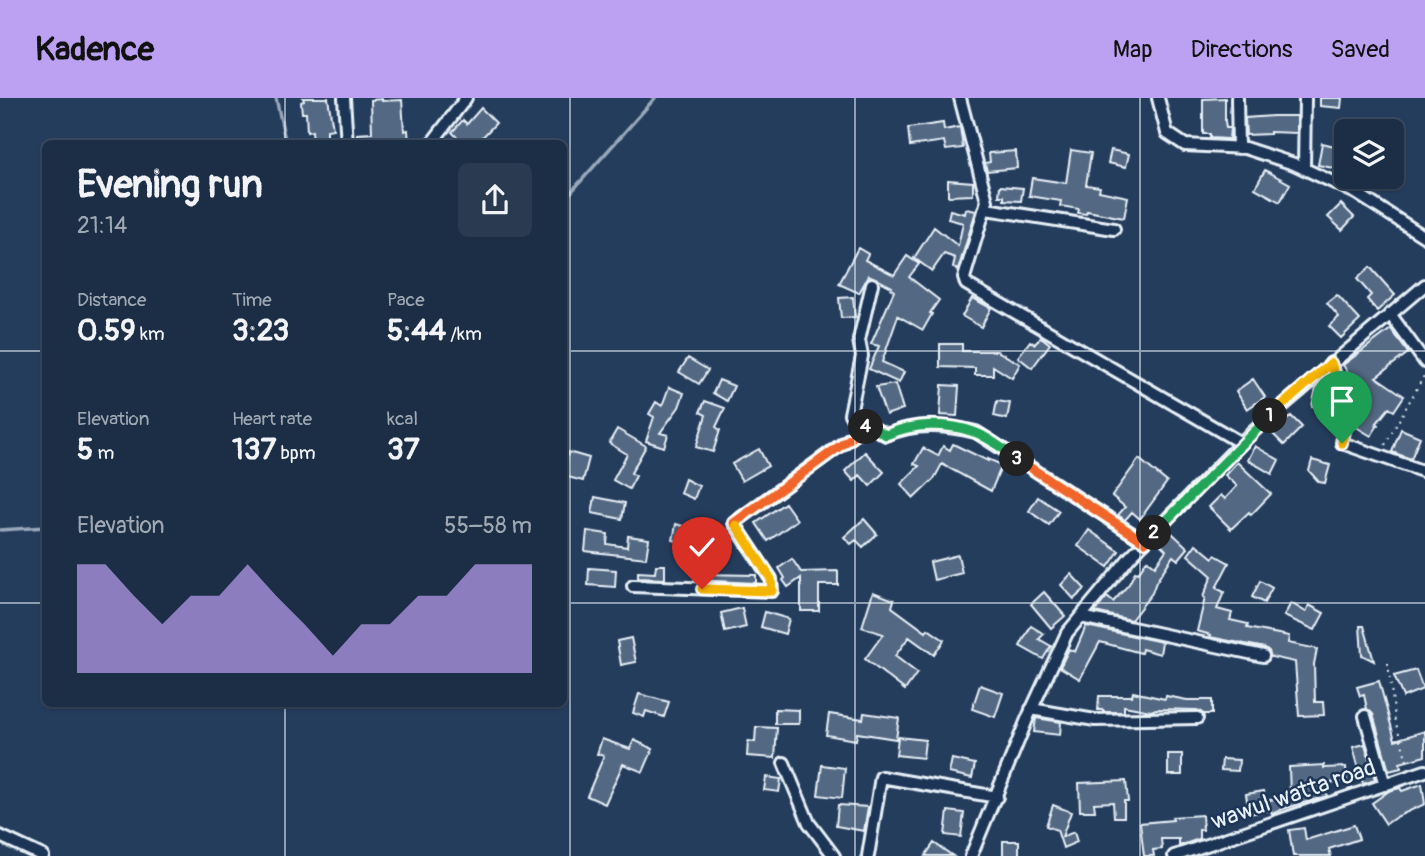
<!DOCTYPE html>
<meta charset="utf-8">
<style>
body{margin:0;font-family:Pangolin,sans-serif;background:#293a51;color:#f1f3f6;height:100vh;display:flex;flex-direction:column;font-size:26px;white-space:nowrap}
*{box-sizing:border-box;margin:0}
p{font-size:23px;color:#a0a8b3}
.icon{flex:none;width:38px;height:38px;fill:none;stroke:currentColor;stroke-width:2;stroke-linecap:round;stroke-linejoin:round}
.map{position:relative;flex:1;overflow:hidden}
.drawer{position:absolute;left:42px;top:42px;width:525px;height:567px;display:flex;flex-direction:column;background:#1c2e46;border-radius:10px;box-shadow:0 2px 5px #0004,0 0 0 2px #3a4a5f}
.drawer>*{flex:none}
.tools{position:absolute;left:1334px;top:21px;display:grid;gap:14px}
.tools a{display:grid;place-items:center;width:70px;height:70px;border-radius:10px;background:#1c2e46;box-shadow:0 2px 5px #0004,0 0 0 2px #3a4a5f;font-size:35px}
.pin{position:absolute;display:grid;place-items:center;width:60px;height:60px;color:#fff;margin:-72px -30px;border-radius:50% 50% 50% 0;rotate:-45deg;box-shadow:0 0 7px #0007}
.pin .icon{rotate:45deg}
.km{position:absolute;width:35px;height:35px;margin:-18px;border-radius:50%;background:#222;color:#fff;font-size:19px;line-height:35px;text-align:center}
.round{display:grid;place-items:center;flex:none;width:74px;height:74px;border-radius:10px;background:#293a51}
.overview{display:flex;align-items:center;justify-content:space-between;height:119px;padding:0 35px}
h1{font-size:38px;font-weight:700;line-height:52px}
.figures{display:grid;grid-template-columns:repeat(3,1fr);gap:10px;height:119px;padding:7px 35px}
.figures div{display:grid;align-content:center}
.figures b{font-size:30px;font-weight:700}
.figures small{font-size:19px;font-weight:400}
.figures p{font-size:19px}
.chart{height:196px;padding:14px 35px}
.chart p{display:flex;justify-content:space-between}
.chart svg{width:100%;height:126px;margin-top:7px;fill:#bca0f2;opacity:.7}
header{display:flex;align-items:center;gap:42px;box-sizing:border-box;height:98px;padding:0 35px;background:#bca0f2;color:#111}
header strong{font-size:33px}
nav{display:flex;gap:38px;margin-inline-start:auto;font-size:24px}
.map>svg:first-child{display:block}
</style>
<header>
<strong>Kadence</strong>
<nav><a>Map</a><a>Directions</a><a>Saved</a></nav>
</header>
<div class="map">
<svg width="1425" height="758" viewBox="0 0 1425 758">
<rect width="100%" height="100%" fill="#253d5d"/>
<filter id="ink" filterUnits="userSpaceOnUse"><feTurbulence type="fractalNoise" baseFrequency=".0143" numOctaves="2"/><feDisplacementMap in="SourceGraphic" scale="14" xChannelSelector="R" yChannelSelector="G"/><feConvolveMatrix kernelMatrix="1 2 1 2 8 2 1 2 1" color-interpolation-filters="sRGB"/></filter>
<g filter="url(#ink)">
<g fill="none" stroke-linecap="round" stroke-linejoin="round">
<path stroke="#99a8ba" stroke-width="3.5" d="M276 0 286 46
M564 102 655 0
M0 432 46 429"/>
</g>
<path fill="#536782" stroke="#e8f1f8" stroke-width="2" d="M303 0H328L333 31 327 32V46H313L312 33 307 34 306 15H302L301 4 304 3Z
M1225 0V23L1226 30H1230L1229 41 1210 40V36H1203V1Z
M1320 0H1342L1341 10 1320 8Z
M382 1V3L402 2 404 33 408 32 409 46H357V36L372 35 371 2Z
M481 10 496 25 476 46H463L452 34 463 22 467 26Z
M1273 18H1297V35L1270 34V36L1246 37 1245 20Z
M943 25 944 32 960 29 963 50 946 52 944 43 910 48 908 30Z
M1322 45 1343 50 1338 71 1318 67Z
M1071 52 1091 55 1086 87 1100 89 1099 93 1128 99 1124 120 1087 113 1086 116 1078 115 1079 111 1060 108 1061 103 1029 98 1032 80 1066 85Z
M1111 52 1129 56 1126 69 1108 65Z
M1016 53 1017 70 987 73 985 65 990 64 989 55Z
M1265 72 1290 86 1280 104 1255 90Z
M948 82 973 84V97L948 98Z
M1000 88 1023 90 1021 103 1004 102V98H999Z
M1341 106 1354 119 1342 132 1328 119Z
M966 111 976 113 958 172 953 170 955 160 944 156 932 173 914 160 934 129 958 148 963 125 948 121 950 112 965 116Z
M858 150 868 156 865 162 894 177 907 158 919 166 909 179 939 202 930 215 932 216 923 232 898 218 882 264 904 274 899 285 869 271 879 248 871 246 894 193 891 191 892 189 869 177 859 195 839 186Z
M1370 169 1395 197 1377 213 1367 201 1371 197 1357 181Z
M1337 197 1360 222 1341 240 1329 228 1339 219 1327 205Z
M853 199 855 219 841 220 839 200Z
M972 200 991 210 981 229 962 218Z
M1391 231 1408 255 1376 279 1404 298 1394 313 1389 310 1376 326 1378 327 1371 338 1353 327 1355 315 1359 308 1351 302 1343 278 1348 275 1343 267Z
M1041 239 1050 246 1032 270 1018 259 1030 243 1035 246Z
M940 246H962V253H997L1020 266 1012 280 993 268V277H975V270L940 269Z
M688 260 708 272 699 286 679 274Z
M1253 281 1265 299 1247 311 1236 293Z
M719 282 734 288 727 303 713 295Z
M1323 284 1329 286 1331 291 1327 311 1312 308 1316 290Z
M895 286 903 311 886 317 876 289Z
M942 287 959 288 957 318 940 317Z
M669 289 684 295 679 309 660 335 668 337 664 349 646 343 654 319 649 316 656 304 662 308Z
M705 303 725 310 716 329 720 332 713 354 696 349 706 317 700 314Z
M997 303 1010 305 1007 321 994 318Z
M1291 318 1302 329 1284 347 1272 335Z
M617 331 646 348 631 375 636 378 629 391 613 382 627 356 609 345Z
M1401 331 1420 339 1411 361 1392 354Z
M953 346 988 363V361L1002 367 991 393 942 366 934 381 914 400 901 386 919 368 914 366 923 350 938 358 943 348 950 352Z
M1255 348 1279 362 1272 376 1248 362Z
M759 351 768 368 742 383 732 366Z
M568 354 589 360 583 383 564 378Z
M865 354 884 374 870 388 860 377 854 383 845 373Z
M1139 361 1167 384 1140 421 1132 414 1125 422 1118 417 1125 409 1112 398Z
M1312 362 1330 367 1325 385 1319 384 1309 373Z
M1237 364 1271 396 1251 417 1249 414 1231 431 1209 409 1221 397 1225 401 1237 388 1225 377Z
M685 381 699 388 694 401 680 395Z
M595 399 625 405 622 421 592 415Z
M1038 399 1059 413 1049 427 1029 413Z
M785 405 797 422 768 443 756 425Z
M864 421 877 436 863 449 856 442 851 446 844 439Z
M676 426 693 431 689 446 673 442Z
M1089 432 1119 453 1108 469 1078 448Z
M587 433 608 436 607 446 627 449 628 438 649 441 646 460 585 453Z
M1172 435 1188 450 1178 462 1173 458 1156 484 1152 495 1131 522 1095 514 1107 499 1113 504 1129 486 1135 474 1138 475 1147 462 1155 468 1166 452 1161 447Z
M1196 446 1213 460 1215 457 1229 465 1216 490 1224 494 1217 511 1232 515 1230 522 1248 526 1247 530 1289 538 1288 545 1317 551 1314 566 1315 604H1323L1324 617 1299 618 1295 564 1271 559 1269 553 1265 550 1210 539 1211 537 1197 533 1205 500 1203 499 1212 478 1188 457Z
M958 457 962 475 934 482 930 464Z
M792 461 801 474 838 473V487H819V513H801V480L788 489 783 482 785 480 779 470Z
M656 467H665V481L638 480V474L655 475Z
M589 470 616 472 615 489 588 487Z
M696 476 756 477V485L695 482Z
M1071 476 1085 491 1074 501 1061 487Z
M1260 483 1272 490 1264 505 1252 499Z
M873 494 894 502 892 509 926 534 928 531 944 542 934 557 909 539 895 558 917 575 905 592 865 561 883 536 862 529Z
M1044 494 1065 518 1051 530 1031 506Z
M1291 505 1306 514 1309 507 1324 515 1315 532 1284 518Z
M742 510 746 529 725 534 721 515Z
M765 514 789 521 785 536 761 529Z
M1031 528 1044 536 1039 541 1051 548 1043 561 1020 548Z
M1086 528 1162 544 1160 556 1142 551 1141 555 1100 544 1080 581 1060 569 1069 551 1075 554Z
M1360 528H1364L1374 563 1362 557Z
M631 540 636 564 621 567 617 543Z
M1416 572 1423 591 1403 599 1394 578Z
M1379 583 1395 642 1425 633V658L1400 665 1401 670 1389 673 1373 616 1367 611 1364 597 1360 598 1357 589Z
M980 587 1003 595 995 619 972 611Z
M1133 594 1165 601 1166 598 1187 602H1212V616H1204L1197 612 1156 611 1151 613 1124 608V614H1103V612H1098L1099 598H1132Z
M639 596 669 604 664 619 646 613 644 619 633 615Z
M775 611 799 612V626H775Z
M864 615 899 620 896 641 857 635 856 642 826 637 829 616 863 621Z
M1036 620 1061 624 1060 637 1034 634Z
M756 629 777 630 775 660 747 658 748 643 755 644Z
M898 639 925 642 923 660 896 657Z
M602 641 630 651 634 642 653 651 643 674 623 666 605 706 587 698 604 658 597 656Z
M1365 646 1375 682 1363 686 1353 649Z
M1168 656H1182V677H1168Z
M952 661 975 666 972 680 949 675Z
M1222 661 1239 662 1238 673 1221 672Z
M822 667 845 670 842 700 818 697Z
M1324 667V670L1346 669 1347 684 1324 685 1327 698 1283 711 1272 716 1271 712 1249 716 1246 696 1264 693 1265 703 1290 698 1289 669Z
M766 679 781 681 779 694 764 692Z
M1126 683 1128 703H1124V719H1114L1113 704 1094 705 1095 713H1080L1079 685Z
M1422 686 1425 706 1396 719 1386 726 1372 705 1389 693 1400 690 1402 693Z
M838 707 868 709 864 733 836 728Z
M1053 707 1071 714 1062 739 1074 734 1077 744 1063 750 1057 732 1046 728Z
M948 713 964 715 961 739 945 737Z
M1202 717 1203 732H1199V741L1179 748V741H1161L1162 751 1153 752 1154 758H1144L1140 725 1173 722 1172 719Z
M1354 727 1359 741 1329 751 1331 758H1293L1289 732 1304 730 1306 742Z
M1003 743H1019V758H1003Z
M934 745 953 758H925Z"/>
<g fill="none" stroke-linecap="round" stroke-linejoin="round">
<g stroke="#e8f1f8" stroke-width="16">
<path id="street" d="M344 0 347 46
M960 0 987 103 964 180 966 186 1241 345
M1158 0 1167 35 1185 47 1245 50 1294 66 1356 95 1425 139
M1237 0 1238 50
M431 46 466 0
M1304 71 1305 0
M986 111 1114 131
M1390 216 1425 264
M1331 265 1347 314 1342 345 1425 374
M860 333 850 316 862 258 859 242 872 186
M633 488 772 493 771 481 734 425 868 327 886 337C916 324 946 327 976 334L1145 444
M1081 519 1263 558
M1031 611 1095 622 1197 620
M1365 618 1385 687
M784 665 809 725 834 758
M0 738 43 758
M868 758 881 679 997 699
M971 758 1028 619 1067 535 1130 459 1254 332 1425 187
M1174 758 1425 673"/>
</g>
<path stroke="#e8f1f8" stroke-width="2" stroke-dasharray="2 5" stroke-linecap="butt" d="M1385 347 1425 276
M1388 565 1395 622 1408 666"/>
<use href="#street" stroke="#1d3557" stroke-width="10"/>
</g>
</g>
<g fill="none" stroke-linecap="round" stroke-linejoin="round" filter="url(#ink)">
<g stroke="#fff" stroke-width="14">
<path id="split-1" d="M1270 318 1331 265 1347 314 1342 345"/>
</g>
<g stroke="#fff" stroke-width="14">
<path id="split-2" d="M1154 435 1270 318"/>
</g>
<g stroke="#fff" stroke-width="14">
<path id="split-3" d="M1017 361 1145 444 1154 435"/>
</g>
<g stroke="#fff" stroke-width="14">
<path id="split-4" d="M866 329 868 327 886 337C913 325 947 324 974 334 989 339 1004 352 1017 361"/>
</g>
<g stroke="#fff" stroke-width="14">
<path id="split-5" d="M736 427 734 425 866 329"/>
</g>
<g stroke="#fff" stroke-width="14">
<path id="split-6" d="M702 491 772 493 771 481 736 427"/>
</g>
<use href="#split-1" stroke="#f5b400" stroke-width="9"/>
<use href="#split-2" stroke="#22a559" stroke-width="9"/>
<use href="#split-3" stroke="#f0652b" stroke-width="9"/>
<use href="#split-4" stroke="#22a559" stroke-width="9"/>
<use href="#split-5" stroke="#f0652b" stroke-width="9"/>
<use href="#split-6" stroke="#f5b400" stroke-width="9"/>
</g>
<path fill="none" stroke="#e8f1f8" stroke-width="2" stroke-opacity="0.55" d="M285 0V46M570 0V758M855 0V758M1140 0V758M0 253H46M564 253H1425M0 505H46M564 505H1425M285 606V758"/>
<g text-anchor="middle" stroke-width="5" stroke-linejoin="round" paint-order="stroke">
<g font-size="24" fill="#e8f1f8" stroke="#1d3557">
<text transform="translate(1293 696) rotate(-19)" y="8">wawul watta road</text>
</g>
</g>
</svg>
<div class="tools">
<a><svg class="icon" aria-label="layers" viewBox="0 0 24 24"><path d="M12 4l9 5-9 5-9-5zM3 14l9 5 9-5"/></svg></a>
</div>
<div class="pin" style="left:1342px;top:345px;background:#1e9e55"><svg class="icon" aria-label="arrive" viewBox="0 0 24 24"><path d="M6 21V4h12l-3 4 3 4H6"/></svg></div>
<div class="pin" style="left:702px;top:491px;background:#d93025"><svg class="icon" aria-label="check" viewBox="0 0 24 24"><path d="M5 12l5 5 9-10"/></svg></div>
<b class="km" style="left:1270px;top:318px">1</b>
<b class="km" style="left:1154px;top:435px">2</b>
<b class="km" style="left:1017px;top:361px">3</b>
<b class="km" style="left:866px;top:329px">4</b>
<section class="drawer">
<div class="overview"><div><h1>Evening run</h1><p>21:14</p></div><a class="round"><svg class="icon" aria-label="share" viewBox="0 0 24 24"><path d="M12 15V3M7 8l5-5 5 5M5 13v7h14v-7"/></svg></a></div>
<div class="figures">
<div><p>Distance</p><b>0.59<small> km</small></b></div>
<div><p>Time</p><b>3:23</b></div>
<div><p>Pace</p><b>5:44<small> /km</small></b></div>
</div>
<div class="figures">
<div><p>Elevation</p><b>5<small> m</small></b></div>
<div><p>Heart rate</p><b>137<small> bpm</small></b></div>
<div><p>kcal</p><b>37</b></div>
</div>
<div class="chart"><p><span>Elevation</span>55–58 m</p>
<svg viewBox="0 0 160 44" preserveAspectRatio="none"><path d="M0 44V6L10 6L20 17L30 27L40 17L50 17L60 6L70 17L80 27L90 38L100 27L110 27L120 17L130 17L140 6L150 6L160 6V44z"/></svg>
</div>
</section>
</div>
